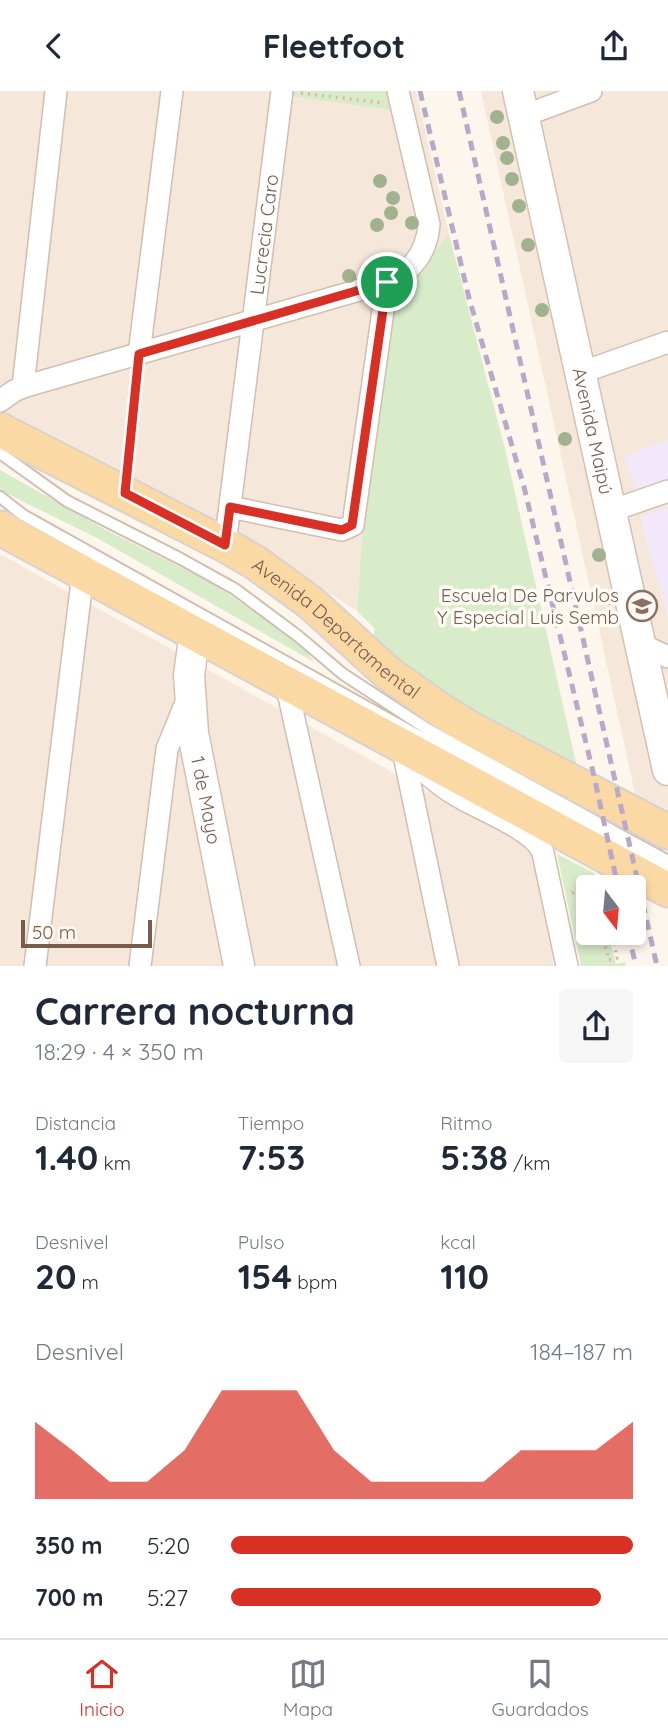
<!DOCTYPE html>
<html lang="es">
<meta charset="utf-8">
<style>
body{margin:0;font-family:Quicksand,sans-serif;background:#f6f6f7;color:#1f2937;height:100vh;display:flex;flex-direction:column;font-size:26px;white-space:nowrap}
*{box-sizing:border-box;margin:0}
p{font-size:23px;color:#747a83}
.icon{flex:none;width:38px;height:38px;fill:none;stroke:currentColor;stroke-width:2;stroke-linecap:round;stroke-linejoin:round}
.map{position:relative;height:875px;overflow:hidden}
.sheet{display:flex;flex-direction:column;background:#fff;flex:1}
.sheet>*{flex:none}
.needle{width:46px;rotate:164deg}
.buttons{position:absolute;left:576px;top:784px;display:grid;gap:14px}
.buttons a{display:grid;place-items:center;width:70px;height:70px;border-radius:7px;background:#fff;box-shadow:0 4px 10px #0003;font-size:35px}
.scale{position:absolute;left:21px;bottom:18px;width:131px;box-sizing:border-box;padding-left:7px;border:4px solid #7a5c4d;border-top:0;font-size:19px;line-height:24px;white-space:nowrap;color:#7a5c4d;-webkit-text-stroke:5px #fffaf3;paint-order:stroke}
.pin{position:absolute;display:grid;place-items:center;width:60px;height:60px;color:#fff;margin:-30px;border:4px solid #fff;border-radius:50%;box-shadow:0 2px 7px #0007}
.round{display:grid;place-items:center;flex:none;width:74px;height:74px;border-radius:7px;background:#f6f6f7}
.summary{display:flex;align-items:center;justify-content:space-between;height:119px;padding:0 35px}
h1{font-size:38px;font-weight:800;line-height:52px}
.stats{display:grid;grid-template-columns:repeat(3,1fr);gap:10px;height:119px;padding:7px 35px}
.stats div{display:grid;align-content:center}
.stats b{font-size:35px;font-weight:800}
.stats small{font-size:19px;font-weight:400}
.stats p{font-size:19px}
.chart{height:196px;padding:14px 35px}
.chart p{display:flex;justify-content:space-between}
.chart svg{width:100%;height:126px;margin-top:7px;fill:#d93025;opacity:.7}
ul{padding:0 35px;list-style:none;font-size:23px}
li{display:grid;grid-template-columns:112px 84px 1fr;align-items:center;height:52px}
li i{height:18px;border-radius:9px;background:#d93025}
header{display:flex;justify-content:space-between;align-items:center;height:91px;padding:0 35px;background:#fff;font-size:32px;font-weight:800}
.tabs{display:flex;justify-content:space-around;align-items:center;height:98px;border-top:2px solid #e0e1e3;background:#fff;font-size:19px;color:#747a83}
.tabs a{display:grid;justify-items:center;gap:4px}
.tabs .current{color:#d93025}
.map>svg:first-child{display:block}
</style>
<header><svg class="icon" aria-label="back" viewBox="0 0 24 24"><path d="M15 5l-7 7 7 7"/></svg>Fleetfoot<svg class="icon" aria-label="share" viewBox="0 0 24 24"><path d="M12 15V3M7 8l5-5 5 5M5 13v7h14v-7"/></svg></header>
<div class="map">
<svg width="668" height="875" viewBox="0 0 668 875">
<rect width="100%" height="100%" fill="#fdf6ec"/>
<path fill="#f5e8da" d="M0 0H416L449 143 394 208 364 416 357 520 255 454 0 321Z
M481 0H668V728L638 716Z
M0 463 532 759 554 875H0Z"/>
<path fill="#f3e8fa" d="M668 349V391L637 402 624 365Z
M668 416V528L640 426Z"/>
<path fill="#d8ecc9" d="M290 0H387L392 19 289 5Z
M449 143 505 358 579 685 477 629 374 555V537L357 520 364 416 394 207Z
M0 379 106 439 214 493 303 555 314 571 99 448 0 399Z
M557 763 594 782 597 796H588V842H608L616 873 625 871 626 875H581Z"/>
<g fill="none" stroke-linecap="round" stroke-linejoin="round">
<g stroke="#d1beb0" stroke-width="14">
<path id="lane" d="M0 362 67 410 181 468 235 498 298 545 343 583 427 638 668 770
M0 406 23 424 428 650 668 778"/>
</g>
<g stroke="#d1beb0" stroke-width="24">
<g id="street">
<path d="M523 25 591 0"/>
<path d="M139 263 172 0"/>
<path d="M580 282 668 251"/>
<path d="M23 296 56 0"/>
<path d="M0 310 14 300 23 296 387 191C412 181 427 161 429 133L398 0"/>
<path d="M230 416 342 439 353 434 387 191"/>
<path d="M611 420 668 400"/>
<path id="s1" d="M225 454 282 0"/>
<path d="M640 553 668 566"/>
<path d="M286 592 349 875"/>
<path d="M403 659 448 875"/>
<path d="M421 677C433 689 446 699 461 707 481 719 536 740 543 762L567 875"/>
<path d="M35 875 83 482"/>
<path d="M140 875 167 658 187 609"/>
</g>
</g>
<g stroke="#d6c0b0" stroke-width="33">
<g id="secondary">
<path id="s2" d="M518 0 668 679"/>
<path id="s3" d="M195 541 189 584 193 642 239 875"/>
</g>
</g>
<g stroke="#dad1cd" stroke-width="37">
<g id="primary">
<path id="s4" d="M0 339 225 454 256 472 311 512 388 582 439 618 471 638 668 741"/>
<path d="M0 437 668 799"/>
</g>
</g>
<path stroke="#d9b8a5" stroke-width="3.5" stroke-dasharray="2 5" stroke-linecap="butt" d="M301 2 383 12
M127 376 137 282
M572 802 588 797
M602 842 609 869 617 867 612 842"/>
<use href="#lane" stroke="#fff" stroke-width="10"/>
<use href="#street" stroke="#fff" stroke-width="21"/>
<use href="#secondary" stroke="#fff" stroke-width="30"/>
<use href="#primary" stroke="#fbd9a5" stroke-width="33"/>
<path stroke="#b9a8c9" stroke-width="5" stroke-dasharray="10 7" stroke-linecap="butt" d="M420 0 469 207 524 396 594 685 618 796
M459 0 657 875
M628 842 636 875"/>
</g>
<g fill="#a0b28e">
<circle cx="497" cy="26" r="7"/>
<circle cx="503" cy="52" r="7"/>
<circle cx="507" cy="67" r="7"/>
<circle cx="512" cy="88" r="7"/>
<circle cx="380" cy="90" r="7"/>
<circle cx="393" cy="107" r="7"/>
<circle cx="519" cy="115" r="7"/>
<circle cx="391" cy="122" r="7"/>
<circle cx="412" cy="132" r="7"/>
<circle cx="377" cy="134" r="7"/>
<circle cx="528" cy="154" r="7"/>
<circle cx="349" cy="185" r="7"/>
<circle cx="542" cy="219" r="7"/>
<circle cx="565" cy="348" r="7"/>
<circle cx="599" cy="464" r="7"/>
<circle cx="608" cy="507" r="7"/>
</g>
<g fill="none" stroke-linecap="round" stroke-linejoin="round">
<g stroke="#fff" stroke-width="14">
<path id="route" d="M387 191 352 434 342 439 230 416 225 454 125 402 139 263Z"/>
</g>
<use href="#route" stroke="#d93025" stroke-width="9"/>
</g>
<defs>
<g id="school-ring" transform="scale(1.575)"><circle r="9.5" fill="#fffaf3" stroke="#8d6e63" stroke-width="1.5"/><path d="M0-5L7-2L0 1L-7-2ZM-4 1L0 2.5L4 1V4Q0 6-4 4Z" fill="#8d6e63"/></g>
</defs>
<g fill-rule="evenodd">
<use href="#school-ring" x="642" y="515"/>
</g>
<g text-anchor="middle" stroke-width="7" stroke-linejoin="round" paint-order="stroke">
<g font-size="19" fill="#7a5c4d" stroke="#fffaf3">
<text dy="7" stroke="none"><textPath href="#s1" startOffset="313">Lucrecia Caro</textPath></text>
<text dy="7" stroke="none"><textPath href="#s2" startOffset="348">Avenida Maipú</textPath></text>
<text dy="7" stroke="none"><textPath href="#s4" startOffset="392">Avenida Departamental</textPath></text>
<text dy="7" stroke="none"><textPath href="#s3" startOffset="170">1 de Mayo</textPath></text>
</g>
<g font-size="19" fill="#785e54" stroke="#fffaf3" text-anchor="end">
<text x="619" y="511">Escuela De Parvulos<tspan x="619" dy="22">Y Especial Luis Semb</tspan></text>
</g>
</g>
</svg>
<div class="buttons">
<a><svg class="needle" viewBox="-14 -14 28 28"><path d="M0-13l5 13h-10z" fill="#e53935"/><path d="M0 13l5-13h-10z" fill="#747a83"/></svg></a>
</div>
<div class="scale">50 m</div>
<div class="pin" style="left:387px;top:191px;background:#1e9e55"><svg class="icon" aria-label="arrive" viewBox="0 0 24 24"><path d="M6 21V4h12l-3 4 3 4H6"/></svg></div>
</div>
<section class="sheet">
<div class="summary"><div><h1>Carrera nocturna</h1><p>18:29 · 4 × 350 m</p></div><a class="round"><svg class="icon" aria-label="share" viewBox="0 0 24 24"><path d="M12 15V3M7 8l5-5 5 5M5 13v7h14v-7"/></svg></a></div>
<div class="stats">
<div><p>Distancia</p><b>1.40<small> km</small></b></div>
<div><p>Tiempo</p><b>7:53</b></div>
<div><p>Ritmo</p><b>5:38<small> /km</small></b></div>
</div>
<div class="stats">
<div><p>Desnivel</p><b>20<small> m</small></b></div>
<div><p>Pulso</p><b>154<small> bpm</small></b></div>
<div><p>kcal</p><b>110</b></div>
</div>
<div class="chart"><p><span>Desnivel</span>184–187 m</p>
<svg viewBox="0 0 160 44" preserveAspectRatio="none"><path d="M0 44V17L10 27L20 38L30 38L40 27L50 6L60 6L70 6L80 27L90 38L100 38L110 38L120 38L130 27L140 27L150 27L160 17V44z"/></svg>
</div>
<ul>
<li><b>350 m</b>5:20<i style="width:100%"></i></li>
<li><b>700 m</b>5:27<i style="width:92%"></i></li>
</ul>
</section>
<nav class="tabs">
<a class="current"><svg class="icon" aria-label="home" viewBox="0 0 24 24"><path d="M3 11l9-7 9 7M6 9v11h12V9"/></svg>Inicio</a>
<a><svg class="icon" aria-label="map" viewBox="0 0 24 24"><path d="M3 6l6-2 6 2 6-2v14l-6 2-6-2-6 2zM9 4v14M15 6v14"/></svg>Mapa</a>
<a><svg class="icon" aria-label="saved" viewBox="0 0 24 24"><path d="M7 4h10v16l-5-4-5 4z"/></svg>Guardados</a>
</nav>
